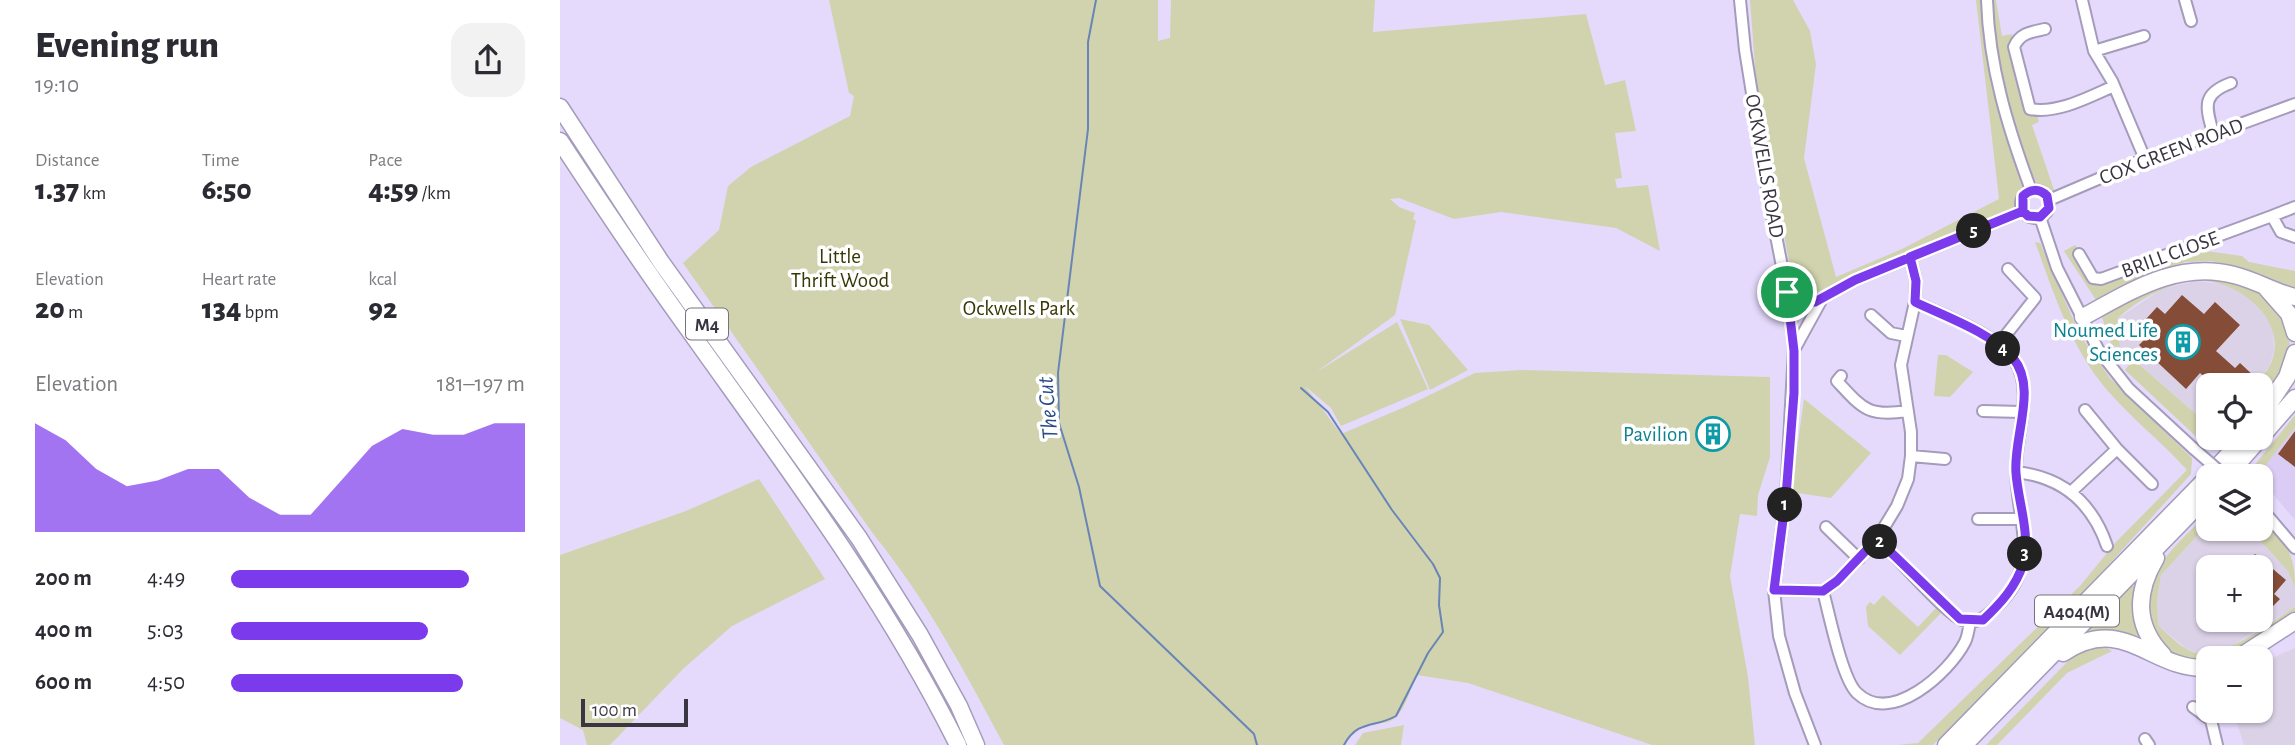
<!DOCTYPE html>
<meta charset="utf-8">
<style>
body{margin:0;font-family:"Alegreya Sans",sans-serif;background:#f2f2f3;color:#2b2b33;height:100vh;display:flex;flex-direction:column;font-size:26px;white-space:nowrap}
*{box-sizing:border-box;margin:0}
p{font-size:23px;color:#7c7c81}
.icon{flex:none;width:38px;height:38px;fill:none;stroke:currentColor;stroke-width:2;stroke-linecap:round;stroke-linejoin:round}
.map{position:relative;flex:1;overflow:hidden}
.panel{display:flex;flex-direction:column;background:#fff;width:560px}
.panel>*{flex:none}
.tools{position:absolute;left:1636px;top:373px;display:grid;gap:14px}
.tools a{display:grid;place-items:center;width:77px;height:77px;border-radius:14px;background:#fff;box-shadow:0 2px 5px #0004;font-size:35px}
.scale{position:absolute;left:21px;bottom:18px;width:107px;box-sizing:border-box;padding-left:7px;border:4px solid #3a3542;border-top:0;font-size:19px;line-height:24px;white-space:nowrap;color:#3a3542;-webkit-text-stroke:5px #fff;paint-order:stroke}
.pin{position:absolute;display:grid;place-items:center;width:60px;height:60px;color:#fff;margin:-30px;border:4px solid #fff;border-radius:50%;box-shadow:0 2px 7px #0007}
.km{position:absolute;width:35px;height:35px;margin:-18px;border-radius:50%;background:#222;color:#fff;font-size:19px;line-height:35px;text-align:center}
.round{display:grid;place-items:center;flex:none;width:74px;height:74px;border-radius:21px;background:#f2f2f3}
.overview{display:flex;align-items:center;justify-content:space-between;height:119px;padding:0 35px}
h1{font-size:38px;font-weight:800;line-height:52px}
.figures{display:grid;grid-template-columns:repeat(3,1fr);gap:10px;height:119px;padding:7px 35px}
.figures div{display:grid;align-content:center}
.figures b{font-size:30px;font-weight:800}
.figures small{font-size:19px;font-weight:400}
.figures p{font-size:19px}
.chart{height:196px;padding:14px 35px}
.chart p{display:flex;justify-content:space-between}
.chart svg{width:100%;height:126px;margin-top:7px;fill:#7c3aed;opacity:.7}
ul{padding:0 35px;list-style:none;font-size:23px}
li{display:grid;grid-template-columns:112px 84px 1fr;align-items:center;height:52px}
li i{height:18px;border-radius:9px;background:#7c3aed}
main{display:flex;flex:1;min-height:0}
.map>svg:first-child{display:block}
</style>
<main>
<section class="panel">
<div class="overview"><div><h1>Evening run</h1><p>19:10</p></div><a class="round"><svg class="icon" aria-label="share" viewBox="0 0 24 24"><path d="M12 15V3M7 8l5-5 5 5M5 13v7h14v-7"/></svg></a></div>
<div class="figures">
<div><p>Distance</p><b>1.37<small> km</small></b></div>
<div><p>Time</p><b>6:50</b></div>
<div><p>Pace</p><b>4:59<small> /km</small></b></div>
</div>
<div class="figures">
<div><p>Elevation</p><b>20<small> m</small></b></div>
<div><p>Heart rate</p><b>134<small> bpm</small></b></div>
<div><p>kcal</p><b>92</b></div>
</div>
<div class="chart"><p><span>Elevation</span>181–197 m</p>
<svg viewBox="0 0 160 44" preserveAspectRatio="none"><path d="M0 44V6L10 12L20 22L30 28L40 26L50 22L60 22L70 32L80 38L90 38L100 26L110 14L120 8L130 10L140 10L150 6L160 6V44z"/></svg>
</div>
<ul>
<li><b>200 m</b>4:49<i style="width:81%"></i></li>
<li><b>400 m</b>5:03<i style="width:67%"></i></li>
<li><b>600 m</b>4:50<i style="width:79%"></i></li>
</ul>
</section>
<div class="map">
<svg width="1735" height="745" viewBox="0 0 1735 745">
<rect width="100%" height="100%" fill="#e5dafc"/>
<path fill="#dbd2e7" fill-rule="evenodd" d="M1635 281 1662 284 1682 292 1707 313 1713 332 1714 351 1709 367 1694 385H1648V416L1637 415 1560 347 1557 319 1602 289Z
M1648 524V528L1688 529 1697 537 1728 571 1735 588V607L1668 648 1645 654 1628 650 1598 625 1597 600 1601 575ZM1648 567H1701V620H1648Z
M1735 648V745H1684L1673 711 1701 710V663Z"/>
<path fill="#daccf5" d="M1735 428V520L1701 480V476L1697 475Z"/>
<path fill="#d0d3ad" d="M269 0H598V41L610 38 611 0H815L813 32 1026 14 1045 85 1065 80 1076 131 1055 133 1062 178 1055 179 1057 188 1088 185 1100 251 1056 228 941 212 894 219 839 198 830 199 839 207 855 213 853 219 856 221 835 315 755 373 837 322 868 389 781 426 771 408 745 386 781 434 847 406 915 373 961 370 1210 377V457L1198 495 1197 516 1180 514 1170 576 1188 677 1195 745H1092L908 683 857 675C851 687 846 707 837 716 822 732 801 713 784 745H444C405 672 366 599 314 535L123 263 159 230 168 186 191 167 290 116 294 96 289 93Z
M1190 0H1233L1250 31 1256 64 1244 158 1276 277 1342 249 1439 199 1416 0H1423C1425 65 1441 125 1463 186L1452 211 1250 297 1240 293 1232 277 1197 93Z
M1431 0H1436L1442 36 1452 34V45L1468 112 1477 115 1479 122 1472 125 1495 193 1478 186 1464 156 1438 73Z
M1475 242 1480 243 1520 335 1550 378 1632 458 1631 474 1533 582 1373 745H1337L1358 743 1520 586 1556 542 1627 470C1602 442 1572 419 1547 390 1511 348 1494 294 1475 242Z
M1515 245 1518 249 1514 254 1526 275 1536 284 1639 250 1682 256 1689 262 1735 271V288L1677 266 1651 261 1625 262 1536 300 1504 251Z
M1634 276C1645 277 1657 276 1667 278 1702 285 1735 318 1729 356 1725 372 1711 384 1701 396V385H1694C1698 380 1704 374 1708 369 1735 322 1676 276 1633 281 1604 285 1578 300 1557 319L1560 347 1552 346 1542 317 1600 284Z
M840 319 869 325 908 370 870 390Z
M1378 355H1386L1413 372 1390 397 1374 396Z
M1573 359 1637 415 1648 416V438H1665L1657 446 1644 444 1565 370Z
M1244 399 1311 453 1271 498 1231 492Z
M1735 415V428L1697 476H1689V472Z
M199 479 265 579 172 626 123 669 50 745H27L23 730 0 718V555L126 511Z
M1648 512V524L1601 575 1597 600 1598 625C1607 633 1617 644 1628 650 1658 665 1709 623 1735 607V614L1673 654 1648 658V661C1642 661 1633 661 1627 659 1584 647 1578 597 1600 565 1613 546 1633 529 1648 512Z
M1702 520C1727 545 1735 552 1735 588L1728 571 1697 537 1696 529 1701 528Z
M1572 585 1577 589 1591 646 1517 641Z
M1323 595 1358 627 1378 606 1383 611 1340 655 1308 626 1306 607 1310 602 1314 605Z
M1544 646 1552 651 1507 673 1437 745H1426L1515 654Z
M844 725 841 745H795L803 733Z"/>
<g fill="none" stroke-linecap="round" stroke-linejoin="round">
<path stroke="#6985b7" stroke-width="2" d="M536 0 528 42V129L498 373 499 423 519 487 540 586 694 734 697 745
M741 388 768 412 832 510 873 564 880 578 879 605 883 632 868 653 836 716C815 728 798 719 784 745"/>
</g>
<path fill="#854d38" d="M1622 295 1644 314 1655 302 1680 325 1656 351 1675 368 1680 363 1695 377 1688 385H1653L1640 373 1626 389 1579 345 1586 338 1576 330 1597 307 1605 314Z
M1154 421 1163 443 1152 447 1144 426Z
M1735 431V467L1718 454Z
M1695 554 1726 580 1714 594 1720 599 1713 606 1707 601 1701 609V567H1684Z"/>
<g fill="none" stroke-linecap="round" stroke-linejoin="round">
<g stroke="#a59bbb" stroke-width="14">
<path id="minor" d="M1180 0 1185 50 1210 205 1227 292 1234 350 1226 496 1214 590 1219 636 1235 693 1255 745
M1427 0C1429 67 1448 128 1471 190
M1522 0 1534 51 1552 81 1585 159
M1625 0 1631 21
M1485 29C1471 32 1460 33 1454 47L1470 109C1498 114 1529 97 1554 86
M1534 51 1584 36
M1653 133C1646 107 1641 94 1671 83
M1461 204a14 14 0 1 1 28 0a14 14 0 1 1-28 0Z
M1489 200 1585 159 1735 104
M1712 216 1735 207
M1480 217 1497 268 1539 351 1569 389 1634 449
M1519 254 1533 278 1541 279 1712 216 1721 232 1735 237
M1227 292 1237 301 1255 302 1295 280 1463 211
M1311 315 1331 333 1346 336
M1438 345 1475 298 1448 269
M1234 350 1262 299
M1281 376 1277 381C1303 409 1308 417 1347 411
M1525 410 1557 449 1592 484
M1423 411 1461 412
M1351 456 1385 459
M1456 472C1502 477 1532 502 1547 546
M1512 491 1557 449
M1701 508 1735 548
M1418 519H1463
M1266 527 1299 559
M1317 539C1336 555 1384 612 1402 620 1415 625 1425 618 1434 609 1483 565 1457 524 1456 470 1455 435 1475 392 1455 361 1438 335 1383 315 1355 302
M1214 590 1263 591 1277 581 1317 539 1337 506 1348 479 1351 456V432L1341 365 1355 302 1356 281 1350 257
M1263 591C1269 613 1282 679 1297 693 1331 726 1389 673 1405 642 1408 636 1409 628 1410 621
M1633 707 1651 720 1657 745
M1585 739 1589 745"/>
</g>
<g stroke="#a59bbb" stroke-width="19">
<path id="highway" d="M0 107 101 262 299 538 360 635 399 706 416 745
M0 141C42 205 84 268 129 330 225 465 324 596 398 745
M1707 289 1729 314 1735 333
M1523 317C1571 291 1618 260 1674 275 1695 280 1714 292 1735 297
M1701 416 1727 377 1735 353
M1649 476 1684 438
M1667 476 1735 398
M1596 558C1576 592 1574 625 1603 655
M1503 653C1564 612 1591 671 1648 668
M1678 658 1735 621
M1386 745 1648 477
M1404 745 1648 495"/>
</g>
<use href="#minor" stroke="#fff" stroke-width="10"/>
<use href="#highway" stroke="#fff" stroke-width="16"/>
<g stroke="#a59bbb" stroke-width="14" stroke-linecap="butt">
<path id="minor-bridge" d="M1634 449 1665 476"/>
</g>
<use href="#minor-bridge" stroke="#fff" stroke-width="10"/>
</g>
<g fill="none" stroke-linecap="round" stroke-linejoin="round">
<g stroke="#fff" stroke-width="14">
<path id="route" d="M1227 292 1234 351V393L1226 496 1214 590 1263 591 1277 581 1317 539 1400 619 1423 620C1440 604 1456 587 1463 564 1471 534 1458 502 1456 473 1453 437 1478 388 1453 358 1432 333 1384 316 1355 302L1356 281 1350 257 1463 211 1468 216 1480 217 1489 208 1487 196C1479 188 1470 189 1463 196V211L1295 280 1255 302 1237 301 1227 292"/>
</g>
<use href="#route" stroke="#7c3aed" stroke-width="9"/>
</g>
<defs>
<g id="building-ring" transform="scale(1.75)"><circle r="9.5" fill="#fff" stroke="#0f9aa8" stroke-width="1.5"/><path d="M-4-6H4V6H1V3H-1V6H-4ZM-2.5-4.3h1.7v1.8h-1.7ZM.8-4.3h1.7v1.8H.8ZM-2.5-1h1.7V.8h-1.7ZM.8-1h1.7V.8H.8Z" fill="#0f9aa8"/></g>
</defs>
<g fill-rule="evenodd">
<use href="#building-ring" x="1623" y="342"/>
<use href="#building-ring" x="1153" y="434"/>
</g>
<g text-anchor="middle" stroke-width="7" stroke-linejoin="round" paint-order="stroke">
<g fill="#fff" stroke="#75727b" stroke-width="2">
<rect x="126" y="308.5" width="42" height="31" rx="5"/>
<rect x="1475" y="595.5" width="84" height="31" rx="5"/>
</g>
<g font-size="19" font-weight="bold" fill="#3a3542">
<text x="147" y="331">M4</text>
<text x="1517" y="618">A404(M)</text>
</g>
<g font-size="21" fill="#3a3542" stroke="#fff">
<text transform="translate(1611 151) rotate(-21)" y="7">COX GREEN ROAD</text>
<text transform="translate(1205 166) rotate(80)" y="7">OCKWELLS ROAD</text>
<text transform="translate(1610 254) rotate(-20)" y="7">BRILL CLOSE</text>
</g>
<g font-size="21" fill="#373805" stroke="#fff">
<text x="280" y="263">Little<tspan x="280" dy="24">Thrift Wood</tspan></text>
<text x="459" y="315">Ockwells Park</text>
</g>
<g font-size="21" fill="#0d838f" stroke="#fff" text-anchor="end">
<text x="1598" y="337">Noumed Life<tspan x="1598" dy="24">Sciences</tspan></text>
<text x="1128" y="441">Pavilion</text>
</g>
<g font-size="23" font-style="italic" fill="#274a88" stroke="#fff">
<text transform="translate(487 408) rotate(-95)" y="8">The Cut</text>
</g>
</g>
</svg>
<div class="tools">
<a><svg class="icon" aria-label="locate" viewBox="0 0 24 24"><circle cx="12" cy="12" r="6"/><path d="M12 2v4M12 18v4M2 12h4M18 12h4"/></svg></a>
<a><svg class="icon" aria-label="layers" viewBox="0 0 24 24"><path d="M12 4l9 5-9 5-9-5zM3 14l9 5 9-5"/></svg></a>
<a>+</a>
<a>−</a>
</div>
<div class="scale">100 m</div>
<div class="pin" style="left:1227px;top:292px;background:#1e9e55"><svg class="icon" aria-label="arrive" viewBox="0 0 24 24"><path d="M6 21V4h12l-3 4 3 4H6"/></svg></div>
<b class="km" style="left:1225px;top:505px">1</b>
<b class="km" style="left:1320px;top:542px">2</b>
<b class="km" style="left:1465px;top:554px">3</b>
<b class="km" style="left:1443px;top:349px">4</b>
<b class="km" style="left:1414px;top:231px">5</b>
</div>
</main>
